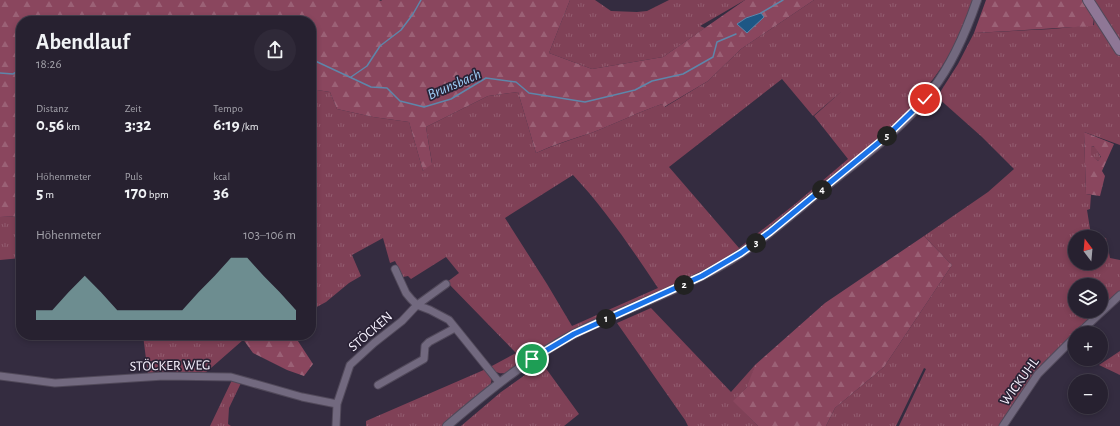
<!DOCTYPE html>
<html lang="de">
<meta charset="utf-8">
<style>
body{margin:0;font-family:"Alegreya Sans",sans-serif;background:#2f2938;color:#f1f3f6;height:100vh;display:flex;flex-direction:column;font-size:15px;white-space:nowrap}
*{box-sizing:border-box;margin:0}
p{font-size:13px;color:#a4a3ab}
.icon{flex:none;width:22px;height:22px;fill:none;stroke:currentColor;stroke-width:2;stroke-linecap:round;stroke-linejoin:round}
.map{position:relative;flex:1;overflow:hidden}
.drawer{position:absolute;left:16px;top:16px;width:300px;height:324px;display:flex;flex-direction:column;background:#272130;border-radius:16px;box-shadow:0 2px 6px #0003,0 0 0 1px #433e4c}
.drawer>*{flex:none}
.needle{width:26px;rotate:344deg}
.controls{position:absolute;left:1068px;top:230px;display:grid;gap:8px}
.controls a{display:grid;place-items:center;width:40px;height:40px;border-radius:50%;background:#272130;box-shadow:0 2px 6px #0003,0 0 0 1px #433e4c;font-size:20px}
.pin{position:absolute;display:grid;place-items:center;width:34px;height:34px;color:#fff;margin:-17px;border:2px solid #fff;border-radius:50%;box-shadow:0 1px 4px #0007}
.km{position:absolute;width:20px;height:20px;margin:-10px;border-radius:50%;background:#222;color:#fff;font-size:11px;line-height:20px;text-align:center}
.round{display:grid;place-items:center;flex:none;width:42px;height:42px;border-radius:21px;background:#2f2938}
.overview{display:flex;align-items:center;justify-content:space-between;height:68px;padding:0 20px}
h1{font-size:22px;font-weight:700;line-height:30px}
.stats{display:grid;grid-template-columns:repeat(3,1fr);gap:6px;height:68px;padding:4px 20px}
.stats div{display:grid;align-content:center}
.stats b{font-size:17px;font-weight:700}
.stats small{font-size:11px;font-weight:400}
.stats p{font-size:11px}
.chart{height:112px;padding:8px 20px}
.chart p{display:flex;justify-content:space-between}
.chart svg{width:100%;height:72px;margin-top:4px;fill:#8bbbb9;opacity:.7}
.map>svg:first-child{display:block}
</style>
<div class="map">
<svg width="1120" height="426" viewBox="0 0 1120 426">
<defs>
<pattern id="grass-tufts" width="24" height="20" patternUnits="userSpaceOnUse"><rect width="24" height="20" fill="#804157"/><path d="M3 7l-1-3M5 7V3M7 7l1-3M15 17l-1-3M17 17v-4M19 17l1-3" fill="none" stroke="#935d70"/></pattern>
<pattern id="forest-firs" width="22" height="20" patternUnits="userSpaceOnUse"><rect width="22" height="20" fill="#8a465e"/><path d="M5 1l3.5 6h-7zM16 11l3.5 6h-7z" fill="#9b6176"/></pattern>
</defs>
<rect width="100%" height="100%" fill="#342c40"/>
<path fill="url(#grass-tufts)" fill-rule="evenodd" d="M570 0H595L611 11 637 12 647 11 669 0H745L700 26 705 28 663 57 592 69 549 53Z
M814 0H973C962 31 948 63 925 89L929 88 901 120 751 243 703 273 505 373C498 374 495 372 490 367L516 353 447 282 459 273 446 257 411 279 408 276 403 277 395 261 390 263 383 238 352 255 361 276 349 283 326 302 311 310V89L330 92 337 109 373 117 409 122 423 171 432 163 426 127 488 96 518 92 536 153C554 145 573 139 591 133 615 124 638 112 662 104L665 107 708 81 741 49ZM782 79 813 116 842 91 814 116 848 159 795 204 739 248 669 167ZM573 175C605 209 632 249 658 288L572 326 547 284 505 218Z
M1096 0H1120V145L1084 132 1086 194 1091 195 1090 209 1087 210 1091 235 1106 238 1110 258 1120 260V292L1101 310V285H1075V311H1100L1077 333H1075V335L1034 373 1000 426H899L926 369 924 368 896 426H826L835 408 884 367 952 265 924 236 988 192 1014 169 982 137 937 97 958 64 974 33 1052 29 1094 25ZM1075 237H1101V263H1075Z
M1095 146 1101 158 1098 161 1091 156V147Z
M21 216V258L0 260V217Z
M651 308 731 392 755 365 749 385 734 401 758 426H688L685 420 617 323Z
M143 335H240L243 340 203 375H148Z
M1120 351V375L1099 365Z
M542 363 579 414 564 426H461L501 392Z
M486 369C491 375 493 379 490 386L443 426H366V421Z
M232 380 241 383 229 408 228 424 231 426H210Z"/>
<path fill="url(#forest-firs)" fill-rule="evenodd" d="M0 0H379L381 1 382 0H570L549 53 592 69 663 57 745 0H814L741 49 708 81 664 107 662 104C638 112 615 124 591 133 572 139 553 145 536 153L518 92 488 96 426 127 432 164 423 171 409 122 373 117 337 109 330 92 311 89V21H21V216L0 217Z
M986 0H1096L1093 26 974 33Z
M1084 132 1114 144 1102 171 1105 176 1100 196 1086 194ZM1094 146 1101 157 1098 161 1091 155V147Z
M924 236 952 265 884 367 835 408 826 426H758L733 401 747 387 755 365 825 303Z
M240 335H294L313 364 304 376 287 370 253 353Z"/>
<path fill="#1d5785" stroke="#5e86aa" d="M761 13 764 17 747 33 737 24 746 18Z"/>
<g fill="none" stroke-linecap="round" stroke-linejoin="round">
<path stroke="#5e86aa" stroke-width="1.5" d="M761 13 783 0
M311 59 371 87 387 88 400 101 424 107 451 99 486 78 516 82 529 93 585 102 635 90 652 81 683 74 713 57 717 42 736 34
M0 73 13 74 21 69
M351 77 367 66 380 46 401 30 413 14 421 0"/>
<g stroke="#51495a" stroke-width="9">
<path id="minor" d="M395 269 406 293 411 299 417 305 430 310 449 320 499 382
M1079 333 1120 295
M0 376 55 383 164 376 231 377 302 397 337 404
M378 385 424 359 425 346 429 342 455 328
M336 426 337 404 350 365 374 343 402 321 417 305 446 284
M1003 426 1038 374 1075 337"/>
</g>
<g stroke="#51495a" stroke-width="10">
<path id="tertiary" d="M447 426C487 392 527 359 574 334 621 310 671 294 717 268 754 248 785 220 818 193 857 161 901 131 932 90 953 63 966 32 977 0"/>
</g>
<g stroke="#51495a" stroke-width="12">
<path id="secondary" d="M1088 0 1120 50"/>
</g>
<use href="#minor" stroke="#72697f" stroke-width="7"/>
<use href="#tertiary" stroke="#72697f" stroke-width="8"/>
<use href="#secondary" stroke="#8f7796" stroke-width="10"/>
</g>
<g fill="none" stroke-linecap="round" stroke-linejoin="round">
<g stroke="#fff" stroke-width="8">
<path id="route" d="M532 359 574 334 702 276 741 253 770 232 888 135 925 99"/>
</g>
<use href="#route" stroke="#1a73e8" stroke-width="5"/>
</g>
<g text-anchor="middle" stroke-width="3.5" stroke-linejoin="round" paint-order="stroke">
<g font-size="14" fill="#f7f2ff" stroke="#2a2235">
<text transform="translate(370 331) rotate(-41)" y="5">STÖCKEN</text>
<text transform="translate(170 365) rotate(-1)" y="5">STÖCKER WEG</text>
<text transform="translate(1019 381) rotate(-54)" y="5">WICKUHL</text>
</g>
<g font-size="15" font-style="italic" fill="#9eccf5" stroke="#2a2235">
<text transform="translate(454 84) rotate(-23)" y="5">Brunsbach</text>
</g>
</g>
</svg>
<div class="controls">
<a><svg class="needle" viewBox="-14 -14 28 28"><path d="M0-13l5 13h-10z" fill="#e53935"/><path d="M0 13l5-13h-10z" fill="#a4a3ab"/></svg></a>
<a><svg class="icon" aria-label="layers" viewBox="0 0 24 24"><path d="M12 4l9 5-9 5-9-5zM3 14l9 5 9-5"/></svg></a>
<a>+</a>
<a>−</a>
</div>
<div class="pin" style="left:532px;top:359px;background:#1e9e55"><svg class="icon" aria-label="arrive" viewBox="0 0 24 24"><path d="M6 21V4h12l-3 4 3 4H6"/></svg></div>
<div class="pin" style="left:925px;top:99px;background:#d93025"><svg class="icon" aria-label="check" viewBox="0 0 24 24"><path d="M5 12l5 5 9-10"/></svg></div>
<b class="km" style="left:606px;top:319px">1</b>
<b class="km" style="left:684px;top:285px">2</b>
<b class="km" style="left:756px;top:243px">3</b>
<b class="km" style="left:822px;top:190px">4</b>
<b class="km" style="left:887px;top:136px">5</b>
<section class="drawer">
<div class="overview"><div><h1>Abendlauf</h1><p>18:26</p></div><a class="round"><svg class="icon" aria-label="share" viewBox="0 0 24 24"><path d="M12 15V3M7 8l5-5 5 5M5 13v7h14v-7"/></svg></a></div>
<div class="stats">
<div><p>Distanz</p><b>0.56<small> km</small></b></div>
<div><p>Zeit</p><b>3:32</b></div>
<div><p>Tempo</p><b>6:19<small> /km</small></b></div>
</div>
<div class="stats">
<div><p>Höhenmeter</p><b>5<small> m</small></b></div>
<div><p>Puls</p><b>170<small> bpm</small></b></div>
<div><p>kcal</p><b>36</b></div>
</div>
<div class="chart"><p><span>Höhenmeter</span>103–106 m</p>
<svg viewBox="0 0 160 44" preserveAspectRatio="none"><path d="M0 44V38L10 38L20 27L30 17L40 27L50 38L60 38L70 38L80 38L90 38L100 27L110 17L120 6L130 6L140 17L150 27L160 38V44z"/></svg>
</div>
</section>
</div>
